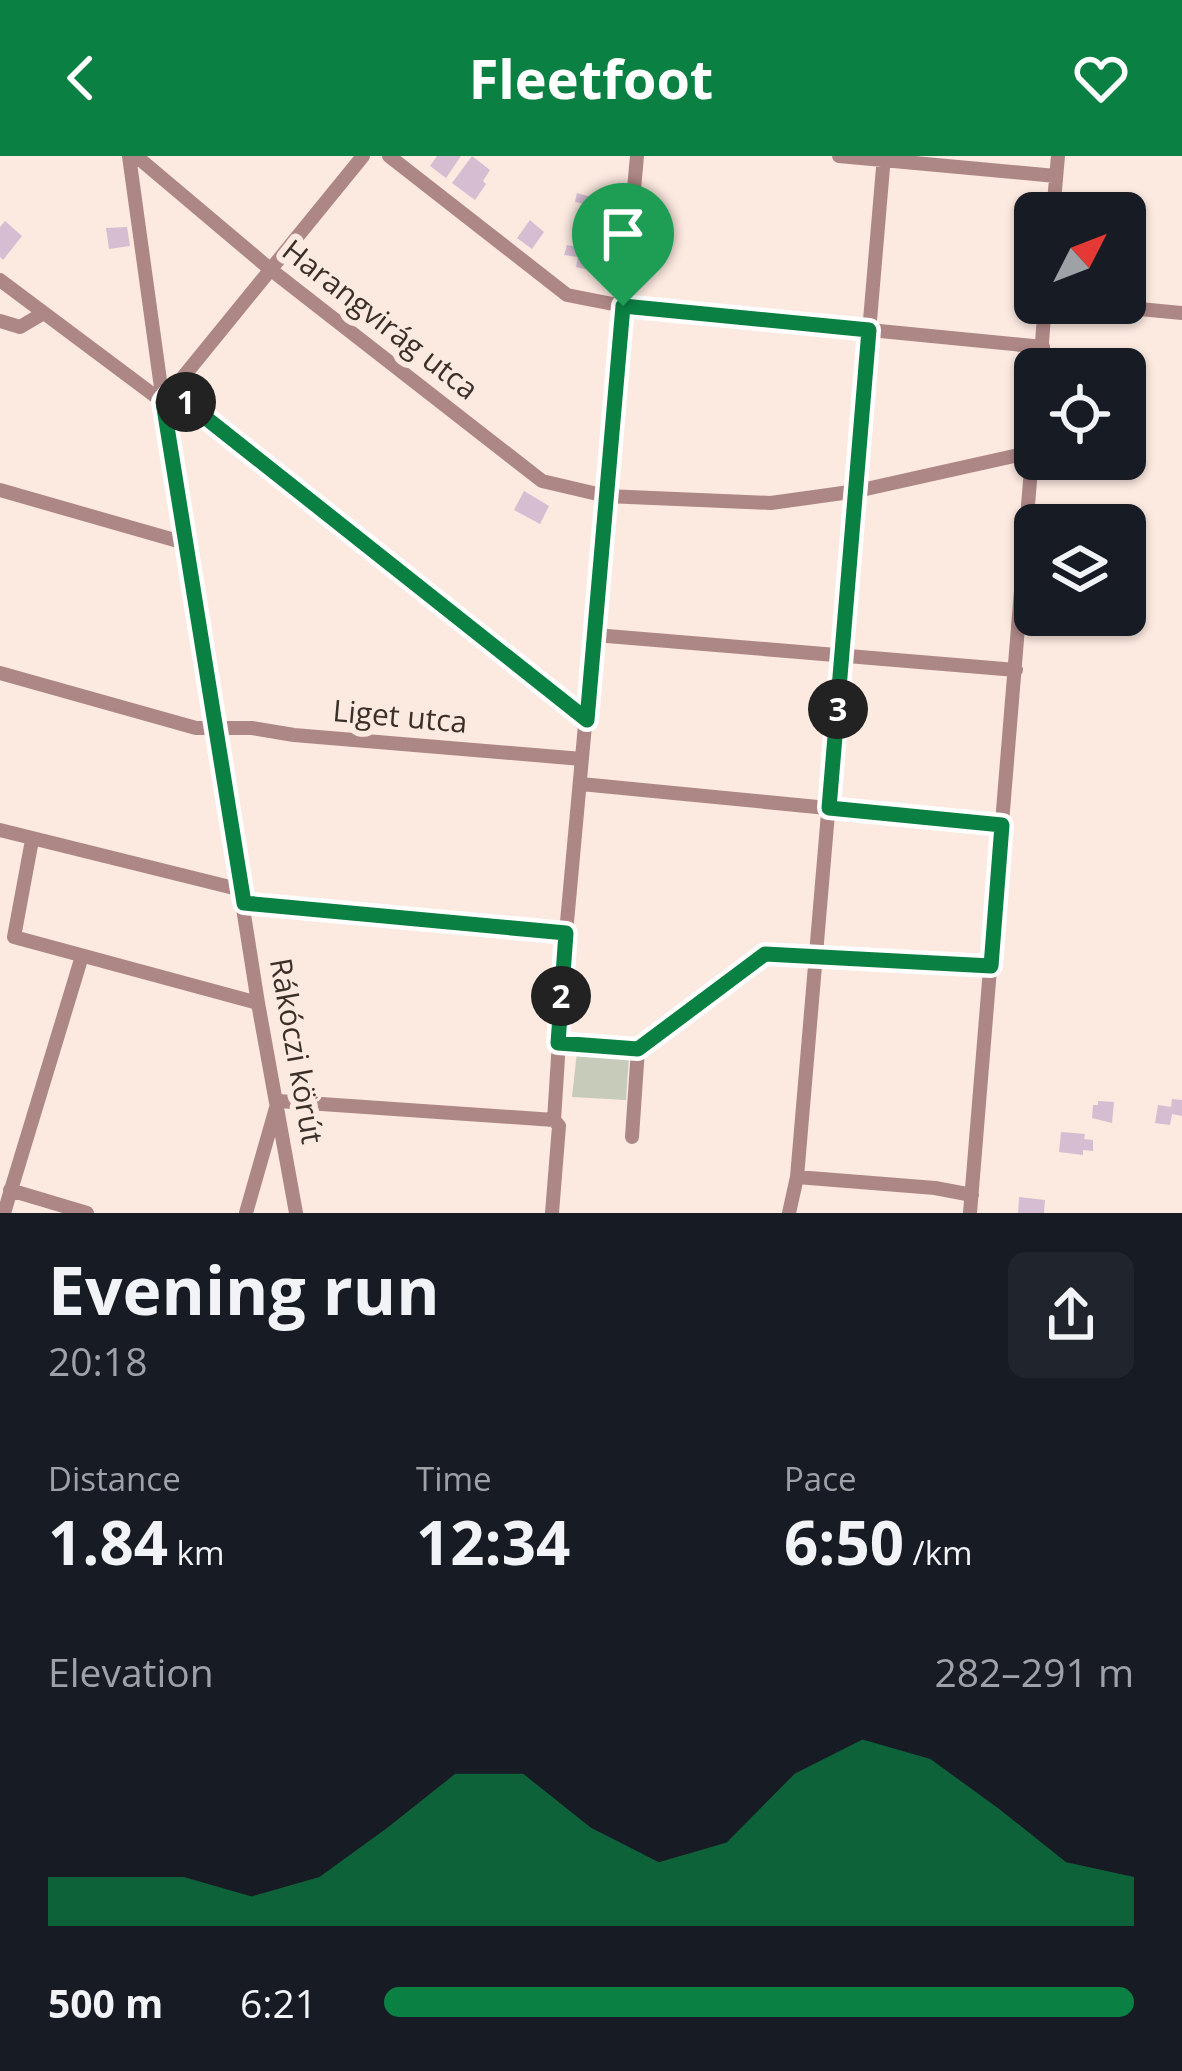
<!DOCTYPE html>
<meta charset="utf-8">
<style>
body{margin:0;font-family:"Open Sans",sans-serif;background:#20242c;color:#f1f3f6;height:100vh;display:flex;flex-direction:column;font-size:45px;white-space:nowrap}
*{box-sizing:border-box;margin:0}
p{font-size:39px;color:#9ea1a6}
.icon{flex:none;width:66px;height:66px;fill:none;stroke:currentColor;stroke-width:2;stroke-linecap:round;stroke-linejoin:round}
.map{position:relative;height:1057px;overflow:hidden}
.side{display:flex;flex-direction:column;background:#171b24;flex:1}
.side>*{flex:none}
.needle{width:78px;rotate:48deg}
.controls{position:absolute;left:1014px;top:36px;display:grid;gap:24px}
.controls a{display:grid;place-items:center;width:132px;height:132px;border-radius:18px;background:#171b24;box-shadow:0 3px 9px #0004;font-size:60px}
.pin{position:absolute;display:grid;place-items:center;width:102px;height:102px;color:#fff;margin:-123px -51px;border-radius:50% 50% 50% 0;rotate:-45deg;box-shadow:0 0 12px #0007}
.pin .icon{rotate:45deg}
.km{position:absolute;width:60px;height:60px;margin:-30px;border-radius:50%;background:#222;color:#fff;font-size:33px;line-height:60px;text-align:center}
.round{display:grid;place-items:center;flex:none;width:126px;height:126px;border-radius:18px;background:#20242c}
.overview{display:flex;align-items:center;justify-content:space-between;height:204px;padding:0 48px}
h1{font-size:66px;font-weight:700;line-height:90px}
.stats{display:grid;grid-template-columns:repeat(3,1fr);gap:18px;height:204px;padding:12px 48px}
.stats div{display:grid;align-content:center}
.stats b{font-size:60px;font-weight:700}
.stats small{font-size:33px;font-weight:400}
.stats p{font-size:33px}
.chart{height:336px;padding:24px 48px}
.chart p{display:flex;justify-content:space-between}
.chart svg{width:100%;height:216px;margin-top:12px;fill:#0b8043;opacity:.7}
ul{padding:0 48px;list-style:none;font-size:39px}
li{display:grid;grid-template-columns:192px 144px 1fr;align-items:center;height:90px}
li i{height:30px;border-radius:15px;background:#0b8043}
header{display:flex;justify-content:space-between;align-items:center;height:156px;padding:0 48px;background:#0b8043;color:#fff;font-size:54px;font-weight:700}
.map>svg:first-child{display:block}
</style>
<header><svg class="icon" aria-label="back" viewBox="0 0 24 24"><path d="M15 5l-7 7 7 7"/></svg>Fleetfoot<svg class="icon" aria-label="heart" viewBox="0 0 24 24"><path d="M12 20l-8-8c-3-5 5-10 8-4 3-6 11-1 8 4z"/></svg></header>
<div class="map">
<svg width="1182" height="1057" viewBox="0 0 1182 1057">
<rect width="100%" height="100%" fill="#fce9e0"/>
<path fill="#c6ccb9" d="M577 896 629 900 626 944 572 941Z"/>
<path fill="#d6bdd1" d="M437 0H461L446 22 430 10Z
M472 0 490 14 483 25 486 28 475 44 452 27Z
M577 37 606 45 601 63 581 58 584 48 575 46Z
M530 64 544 76 532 93 517 82Z
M5 65 22 80 3 104 0 101V71Z
M127 71 130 90 109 93 106 72Z
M567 89 598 95 594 115 576 111 578 101 564 99Z
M524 335 549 350 540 368 514 354Z
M1172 943 1182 944V960L1172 958 1170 969 1155 967 1158 949 1171 951Z
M1098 945 1114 946 1112 967 1092 962 1093 949H1098Z
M1061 976 1085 978 1084 983 1093 984V995L1083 994V999L1059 996Z
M1019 1041 1045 1044 1044 1057H1018Z"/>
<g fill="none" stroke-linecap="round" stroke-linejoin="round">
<path stroke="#ad8786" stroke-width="14" d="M129 0 163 246 258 847 296 1057
M136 0 270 113 542 325 606 340 771 347 857 335 1032 296
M389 0 567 139 623 150 1043 191
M839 0 1056 20
M1053 57 1058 0
M0 124 163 246
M1076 147 1182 157
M0 165 20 171 42 158
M1040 213 1045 147
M172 234 587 564
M166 242 363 0
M0 334 185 387
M595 479 1016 514
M0 517 196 572H252L294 579 582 603
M581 628 1002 669
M0 674 242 734
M32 684 14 781 258 847
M244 747 566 777
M558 887 638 893 765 798 991 810
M632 981 638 893
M797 1021 935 1032 972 1039
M10 1034 87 1057
M4 1057 82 800
M246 1057 278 945 554 964
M552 1057 559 970 554 964 566 777 637 0
M789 1057 797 1021 884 0
M970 1057 1035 264"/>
</g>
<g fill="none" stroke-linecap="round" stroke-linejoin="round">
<g stroke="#fff" stroke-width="24">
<path id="route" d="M623 150 869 174 829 652 1002 669 991 810 765 798 638 893 558 887 566 777 244 747 163 246 172 235 587 564Z"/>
</g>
<use href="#route" stroke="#0b8043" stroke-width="15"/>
</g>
<g text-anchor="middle" stroke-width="12" stroke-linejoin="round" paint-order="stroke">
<g font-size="30" fill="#3a2f29" stroke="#fce9e0">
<text transform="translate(380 164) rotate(38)" y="10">Harangvirág utca</text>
<text transform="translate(400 561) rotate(5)" y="10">Liget utca</text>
<text transform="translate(296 895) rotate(80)" y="10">Rákóczi körút</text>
</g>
</g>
</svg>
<div class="controls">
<a><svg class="needle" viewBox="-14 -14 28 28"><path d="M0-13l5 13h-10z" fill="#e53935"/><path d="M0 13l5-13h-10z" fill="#9ea1a6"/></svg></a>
<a><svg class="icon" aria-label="locate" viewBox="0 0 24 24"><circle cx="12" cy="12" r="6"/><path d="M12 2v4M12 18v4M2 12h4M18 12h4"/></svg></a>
<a><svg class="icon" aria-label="layers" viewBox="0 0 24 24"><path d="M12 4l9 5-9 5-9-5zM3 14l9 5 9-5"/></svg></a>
</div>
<div class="pin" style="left:623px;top:150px;background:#1e9e55"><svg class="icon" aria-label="arrive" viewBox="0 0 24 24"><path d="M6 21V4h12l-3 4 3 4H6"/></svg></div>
<b class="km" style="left:186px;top:246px">1</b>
<b class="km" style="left:561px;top:840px">2</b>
<b class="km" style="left:838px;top:553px">3</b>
</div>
<section class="side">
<div class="overview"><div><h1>Evening run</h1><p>20:18</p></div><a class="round"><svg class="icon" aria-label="share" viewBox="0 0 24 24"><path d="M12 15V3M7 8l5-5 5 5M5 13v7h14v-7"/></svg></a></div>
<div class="stats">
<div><p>Distance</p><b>1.84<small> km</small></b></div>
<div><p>Time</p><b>12:34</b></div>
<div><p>Pace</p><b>6:50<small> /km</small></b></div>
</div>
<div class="chart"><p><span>Elevation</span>282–291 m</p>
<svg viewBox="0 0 160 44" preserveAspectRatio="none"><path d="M0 44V34L10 34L20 34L30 38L40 34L50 24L60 13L70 13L80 24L90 31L100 27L110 13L120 6L130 10L140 20L150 31L160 34V44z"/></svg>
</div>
<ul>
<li><b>500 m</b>6:21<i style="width:100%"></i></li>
</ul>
</section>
